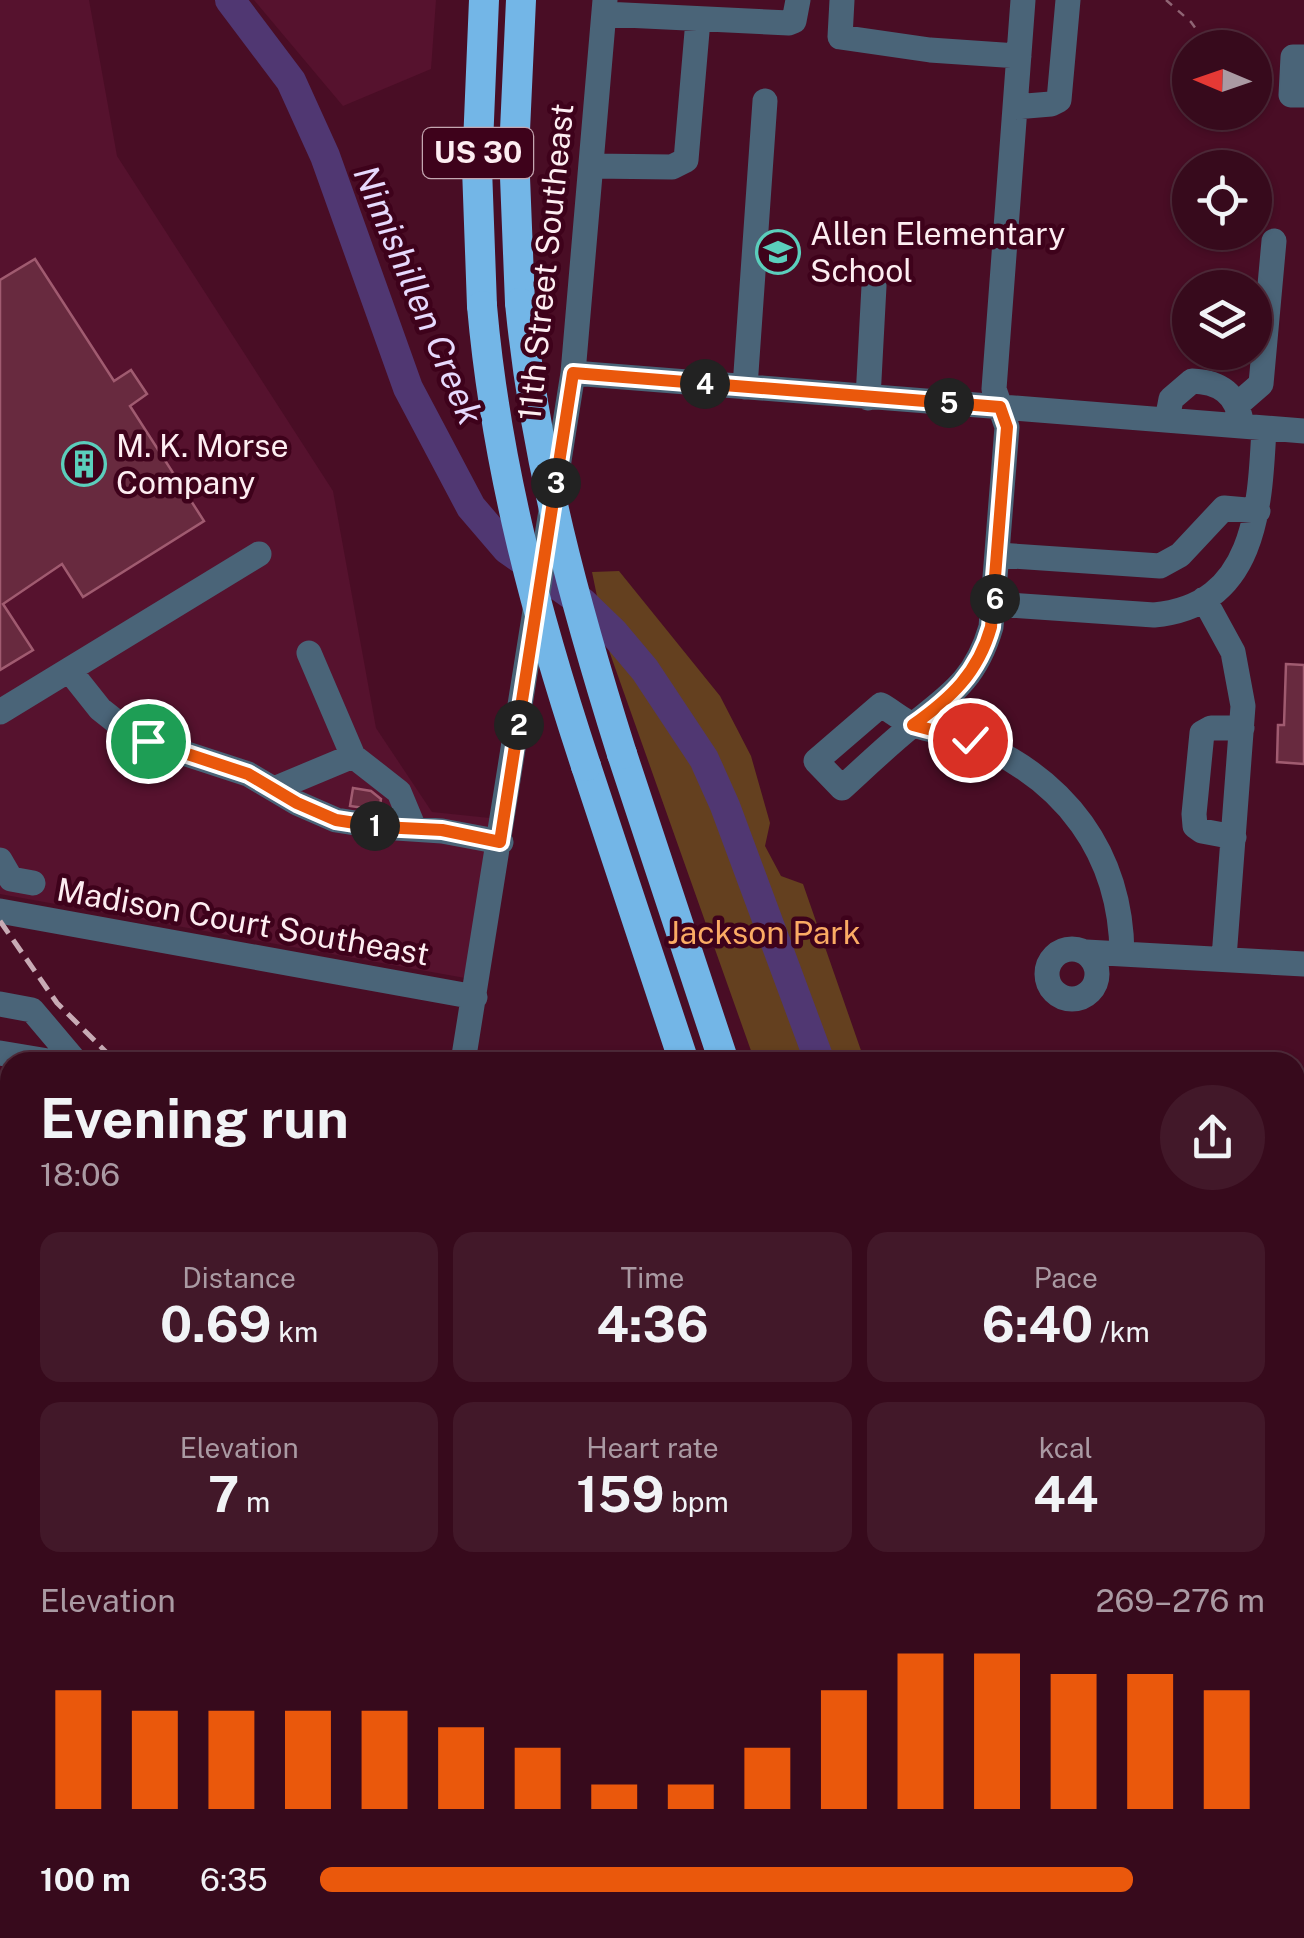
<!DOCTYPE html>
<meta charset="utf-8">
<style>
body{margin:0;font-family:"Public Sans",sans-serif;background:#421829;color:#f1f3f6;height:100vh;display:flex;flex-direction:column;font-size:38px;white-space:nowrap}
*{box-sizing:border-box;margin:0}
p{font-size:32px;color:#aa9aa3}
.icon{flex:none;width:55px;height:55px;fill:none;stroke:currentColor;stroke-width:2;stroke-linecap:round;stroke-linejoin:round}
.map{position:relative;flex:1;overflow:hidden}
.sheet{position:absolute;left:0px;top:1052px;width:1305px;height:888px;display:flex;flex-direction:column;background:#370a1c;border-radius:30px 30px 0 0;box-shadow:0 2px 8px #0004,0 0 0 2px #512b3b}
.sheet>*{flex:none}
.needle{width:65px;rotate:272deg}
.controls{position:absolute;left:1172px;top:30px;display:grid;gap:20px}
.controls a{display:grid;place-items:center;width:100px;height:100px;border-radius:50%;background:#370a1c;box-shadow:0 2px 8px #0004,0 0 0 2px #512b3b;font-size:50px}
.pin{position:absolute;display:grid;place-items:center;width:85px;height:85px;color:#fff;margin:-42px;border:5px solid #fff;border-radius:50%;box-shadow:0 2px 10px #0007}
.km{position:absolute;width:50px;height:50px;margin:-25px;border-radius:50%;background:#222;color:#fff;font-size:28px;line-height:50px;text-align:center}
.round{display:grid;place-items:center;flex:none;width:105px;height:105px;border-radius:52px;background:#421829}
.head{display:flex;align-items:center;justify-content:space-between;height:170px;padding:0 40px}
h1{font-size:55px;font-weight:700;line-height:75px}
.metrics{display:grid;grid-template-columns:repeat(3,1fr);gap:15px;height:170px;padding:10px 40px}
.metrics div{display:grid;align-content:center;border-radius:20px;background:#421829;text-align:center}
.metrics b{font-size:50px;font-weight:700}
.metrics small{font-size:28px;font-weight:400}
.metrics p{font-size:28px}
.chart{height:280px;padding:20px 40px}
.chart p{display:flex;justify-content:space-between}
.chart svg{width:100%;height:180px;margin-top:10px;stroke:#ea580c;stroke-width:6}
ul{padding:0 40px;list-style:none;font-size:32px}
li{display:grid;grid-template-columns:160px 120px 1fr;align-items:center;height:75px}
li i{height:25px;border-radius:12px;background:#ea580c}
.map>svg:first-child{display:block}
</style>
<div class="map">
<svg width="1304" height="1938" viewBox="0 0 1304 1938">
<rect width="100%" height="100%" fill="#490d25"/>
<path fill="#56122e" d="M0 0H89L117 156 333 491 376 728 432 812 490 818 465 978 0 894Z
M254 0H436L431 69 343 106Z"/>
<path fill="#64401f" d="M619 571 720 696 751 756 770 823 765 846 781 876 803 884 865 1062H755L607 645 592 572Z
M1295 1416 1304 1417V1936L1183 1938V1930H1295Z"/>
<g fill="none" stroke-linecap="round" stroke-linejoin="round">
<path stroke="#503772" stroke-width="30" d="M230 0 291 81 325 156 408 388 471 507 507 549 583 603 613 632 645 670 704 759 725 806 820 1062
M1295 1582 1304 1590"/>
</g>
<path fill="#682a3f" stroke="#a05b70" stroke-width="2.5" d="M35 259 114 381 131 370 147 394 130 406 204 521 83 597 62 564 3 604 33 650 0 670V280Z
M1286 664 1304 665V764L1277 762 1278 725H1284Z
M353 788 371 791 381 799 379 810 350 806Z"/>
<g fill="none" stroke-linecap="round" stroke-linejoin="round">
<path stroke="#8f6474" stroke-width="2.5" stroke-dasharray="8 8" stroke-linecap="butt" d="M1166 0 1191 22 1210 48
M1255 89 1268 92"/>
<path stroke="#4a6478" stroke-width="25" d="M842 0 840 37 930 50 1019 56
M1023 0 994 389 1007 427 991 627C976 678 953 693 914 724 889 744 865 767 842 788L816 761 881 705C892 711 903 721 914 725 934 732 954 733 974 741 1065 780 1121 852 1122 954
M604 14 789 23 794 21 798 0
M1304 57H1293L1291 95H1304
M1015 107 1051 104 1059 100 1068 0
M592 166 672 167 686 160 698 20
M573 373 1304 431
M745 387 765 101
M868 398 874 286
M1238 404 1261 384 1274 241
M1167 420 1171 399 1192 381C1220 382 1236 393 1241 421
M998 555 1160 566 1180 555 1224 508 1258 511
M1204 599 1233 652 1243 706 1224 958
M995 604 1154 615C1256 606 1260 507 1264 428
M309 653 353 756 399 792 414 828
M69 670 100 709 124 728 165 747 248 774 297 803 336 820 381 827 442 831 501 842
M0 712 259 554
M274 789 353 756
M1234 837 1202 831 1195 826 1194 814 1202 733 1211 728H1242
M0 860 11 879 33 883
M0 911 475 997
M1047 974a25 25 0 1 1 50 0a25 25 0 1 1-50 0Z
M1086 952 1304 964
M0 1004 32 1010 76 1062
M0 1053 54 1062
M463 1062 573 373 605 0
M0 1117 2 1101
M0 1153 10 1154
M0 1206 10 1207
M1295 1248 1304 1249
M10 1908 6 1923 12 1938
M125 1930 131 1938
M53 1938 57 1930
M212 1938 217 1930"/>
<path stroke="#689fc8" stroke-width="30" d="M333 1930 334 1938
M310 1938 311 1930"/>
<path stroke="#73b6e7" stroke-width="30" d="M520 303 514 152 521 0
M482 306 477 168 484 0
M622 754 724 1062
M586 766 684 1062
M729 1938 730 1930
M755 1938V1930
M791 1938 792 1930
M815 1938 816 1930
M1119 1938 1123 1930
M1144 1938V1930"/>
<path stroke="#c8abb5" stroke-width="5" stroke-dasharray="15 8" stroke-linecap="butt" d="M0 921 57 1003 116 1062
M1241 1930 1243 1938"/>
<path stroke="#73b6e7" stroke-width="30" d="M520 303C535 459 575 605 622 754
M482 306C496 465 536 615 586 766"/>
</g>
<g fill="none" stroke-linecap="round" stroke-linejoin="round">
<g stroke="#fff" stroke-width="20">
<path id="route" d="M148 741 248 774 297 803 336 820 381 827 442 830 500 842 573 373 1000 407 1007 427 991 627C978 673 951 698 913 725L970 740"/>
</g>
<use href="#route" stroke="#ea580c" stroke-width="12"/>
</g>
<defs>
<g id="school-ring" transform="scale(2.25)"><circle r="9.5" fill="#3e021b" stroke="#5bcebc" stroke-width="1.5"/><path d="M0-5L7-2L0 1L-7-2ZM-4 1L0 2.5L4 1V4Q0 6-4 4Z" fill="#5bcebc"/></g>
<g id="building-ring" transform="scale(2.25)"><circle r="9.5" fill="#3e021b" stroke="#5bcebc" stroke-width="1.5"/><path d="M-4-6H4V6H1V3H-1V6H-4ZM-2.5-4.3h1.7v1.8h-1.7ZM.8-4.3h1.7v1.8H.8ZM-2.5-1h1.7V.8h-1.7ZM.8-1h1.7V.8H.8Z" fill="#5bcebc"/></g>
</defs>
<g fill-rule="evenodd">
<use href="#school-ring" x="778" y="252"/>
<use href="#building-ring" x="84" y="464"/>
</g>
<g text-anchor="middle" stroke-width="9" stroke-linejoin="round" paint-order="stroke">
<rect fill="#3e021b" stroke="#c4a6b1" stroke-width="2.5" x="423" y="128" width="110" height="50" rx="8"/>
<g font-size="30" font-weight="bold" fill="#fdedf1">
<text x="478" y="163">US 30</text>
</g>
<g font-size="32" fill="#fdedf1" stroke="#3e021b" text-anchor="start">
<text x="810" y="245">Allen Elementary<tspan x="810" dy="37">School</tspan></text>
<text x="116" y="457">M. K. Morse<tspan x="116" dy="37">Company</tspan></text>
</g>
<g font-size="32" fill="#fdedf1" stroke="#3e021b">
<text transform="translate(546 262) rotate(-84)" y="11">11th Street Southeast</text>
<text transform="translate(243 922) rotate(10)" y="11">Madison Court Southeast</text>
</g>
<g font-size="32" fill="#fbab64" stroke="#3e021b">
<text x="764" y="944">Jackson Park</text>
</g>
<g font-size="35" font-style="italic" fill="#e6d9fd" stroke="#3e021b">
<text transform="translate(418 295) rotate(67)" y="12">Nimishillen Creek</text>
</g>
</g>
</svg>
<div class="controls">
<a><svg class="needle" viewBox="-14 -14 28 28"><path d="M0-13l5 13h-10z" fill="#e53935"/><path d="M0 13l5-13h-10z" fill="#aa9aa3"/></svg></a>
<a><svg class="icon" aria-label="locate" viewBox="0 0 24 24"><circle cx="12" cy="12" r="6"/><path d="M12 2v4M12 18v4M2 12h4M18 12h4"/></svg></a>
<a><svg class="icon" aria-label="layers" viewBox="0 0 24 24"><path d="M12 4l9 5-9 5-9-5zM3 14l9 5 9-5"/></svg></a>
</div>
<div class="pin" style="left:148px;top:741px;background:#1e9e55"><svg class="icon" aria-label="arrive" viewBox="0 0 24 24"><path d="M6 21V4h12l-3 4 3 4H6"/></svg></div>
<div class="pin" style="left:970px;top:740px;background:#d93025"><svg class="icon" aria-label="check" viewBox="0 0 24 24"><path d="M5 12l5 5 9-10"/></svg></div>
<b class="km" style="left:375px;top:826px">1</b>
<b class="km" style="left:519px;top:725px">2</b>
<b class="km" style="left:556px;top:483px">3</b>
<b class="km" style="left:705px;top:384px">4</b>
<b class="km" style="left:949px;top:403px">5</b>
<b class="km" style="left:995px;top:599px">6</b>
<section class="sheet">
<div class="head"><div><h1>Evening run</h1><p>18:06</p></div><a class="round"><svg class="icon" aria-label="share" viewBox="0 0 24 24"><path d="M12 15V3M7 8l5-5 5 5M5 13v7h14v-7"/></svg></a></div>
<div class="metrics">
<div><p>Distance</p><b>0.69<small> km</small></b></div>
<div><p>Time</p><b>4:36</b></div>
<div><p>Pace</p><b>6:40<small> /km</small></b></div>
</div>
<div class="metrics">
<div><p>Elevation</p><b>7<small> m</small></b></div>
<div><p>Heart rate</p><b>159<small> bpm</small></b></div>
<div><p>kcal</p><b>44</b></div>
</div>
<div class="chart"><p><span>Elevation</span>269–276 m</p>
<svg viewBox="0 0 160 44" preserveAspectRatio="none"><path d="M5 44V15M15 44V20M25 44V20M35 44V20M45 44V20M55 44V24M65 44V29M75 44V38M85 44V38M95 44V29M105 44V15M115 44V6M125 44V6M135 44V11M145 44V11M155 44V15"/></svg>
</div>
<ul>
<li><b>100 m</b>6:35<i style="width:86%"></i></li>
</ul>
</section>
</div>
